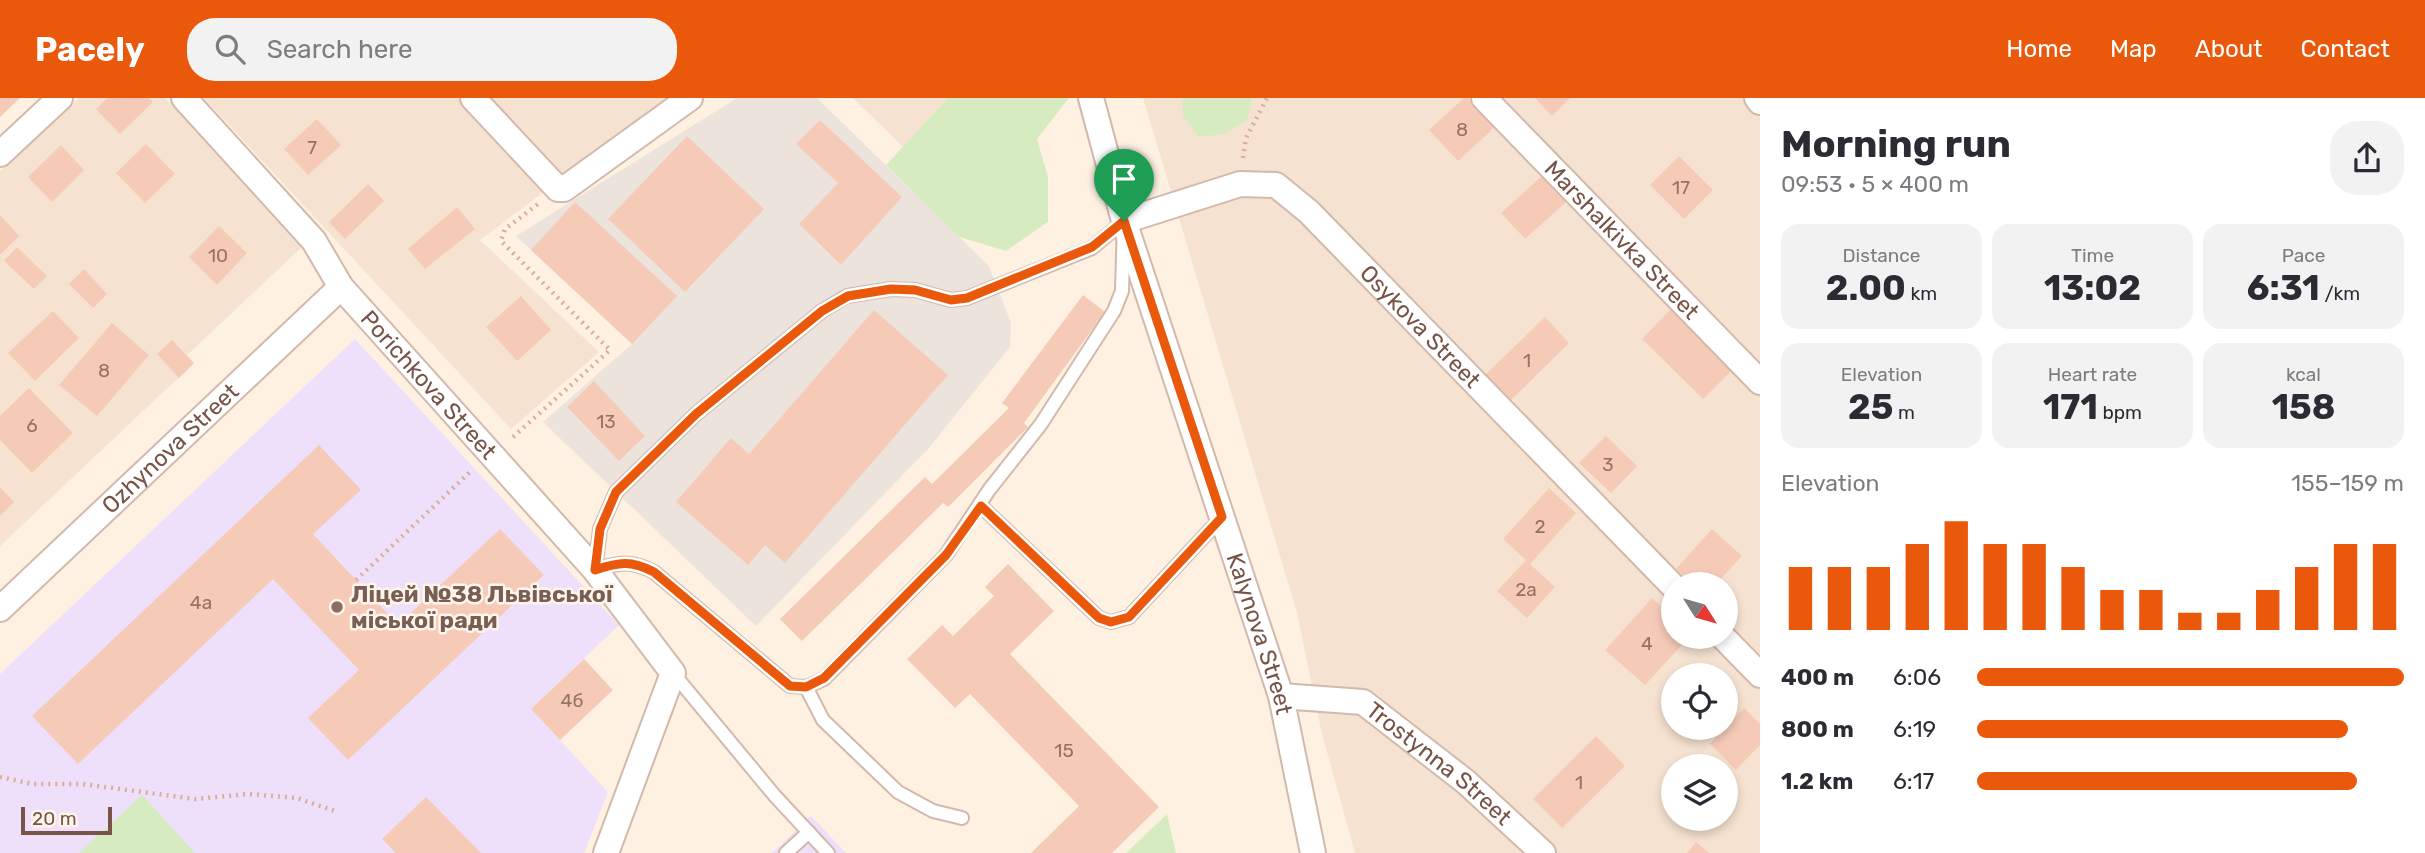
<!DOCTYPE html>
<meta charset="utf-8">
<style>
body{margin:0;font-family:Rubik,sans-serif;background:#f2f2f3;color:#2b2b33;height:100vh;display:flex;flex-direction:column;font-size:26px;white-space:nowrap}
*{box-sizing:border-box;margin:0}
p{font-size:23px;color:#7c7c81}
.icon{flex:none;width:38px;height:38px;fill:none;stroke:currentColor;stroke-width:2;stroke-linecap:round;stroke-linejoin:round}
.map{position:relative;flex:1;overflow:hidden}
.side{display:flex;flex-direction:column;background:#fff;width:665px}
.side>*{flex:none}
.needle{width:46px;rotate:127deg}
.controls{position:absolute;left:1661px;top:474px;display:grid;gap:14px}
.controls a{display:grid;place-items:center;width:77px;height:77px;border-radius:50%;background:#fff;box-shadow:0 4px 10px #0003;font-size:35px}
.scale{position:absolute;left:21px;bottom:18px;width:91px;box-sizing:border-box;padding-left:7px;border:4px solid #775447;border-top:0;font-size:19px;line-height:24px;white-space:nowrap;color:#775447;-webkit-text-stroke:5px #fff5ea;paint-order:stroke}
.pin{position:absolute;display:grid;place-items:center;width:60px;height:60px;color:#fff;margin:-72px -30px;border-radius:50% 50% 50% 0;rotate:-45deg;box-shadow:0 0 7px #0007}
.pin .icon{rotate:45deg}
.round{display:grid;place-items:center;flex:none;width:74px;height:74px;border-radius:28px;background:#f2f2f3}
.overview{display:flex;align-items:center;justify-content:space-between;height:119px;padding:0 21px}
h1{font-size:38px;font-weight:700;line-height:52px}
.figures{display:grid;grid-template-columns:repeat(3,1fr);gap:10px;height:119px;padding:7px 21px}
.figures div{display:grid;align-content:center;border-radius:18px;background:#f2f2f3;text-align:center}
.figures b{font-size:35px;font-weight:700}
.figures small{font-size:19px;font-weight:400}
.figures p{font-size:19px}
.chart{height:196px;padding:14px 21px}
.chart p{display:flex;justify-content:space-between}
.chart svg{width:100%;height:126px;margin-top:7px;stroke:#ea580c;stroke-width:6}
ul{padding:0 21px;list-style:none;font-size:23px}
li{display:grid;grid-template-columns:112px 84px 1fr;align-items:center;height:52px}
li i{height:18px;border-radius:9px;background:#ea580c}
header{display:flex;align-items:center;gap:42px;box-sizing:border-box;height:98px;padding:0 35px;background:#ea580c;color:#fff}
header strong{font-size:33px}
nav{display:flex;gap:38px;margin-inline-start:auto;font-size:24px}
.search{width:490px;height:63px;background:#f2f2f3;display:flex;align-items:center;gap:18px;box-sizing:border-box;padding:0 24px;border-radius:28px;color:#7c7c81;font-size:26px}
main{display:flex;flex:1;min-height:0}
.map>svg:first-child{display:block}
</style>
<header>
<strong>Pacely</strong>
<div class="search"><svg class="icon" aria-label="search" viewBox="0 0 24 24"><circle cx="10" cy="10" r="6"/><path d="M15 15l6 6"/></svg>Search here</div>
<nav><a>Home</a><a>Map</a><a>About</a><a>Contact</a></nav>
</header>
<main>
<div class="map">
<svg width="1760" height="755" viewBox="0 0 1760 755">
<rect width="100%" height="100%" fill="#fef1e2"/>
<path fill="#f6e2d0" fill-rule="evenodd" d="M79 0H165L301 150 187 257 194 265 0 448V73Z
M204 0H458L545 93 480 142 599 254 511 331Z
M488 0H674L563 80Z
M853 0H948L903 49Z
M1143 0H1760V755H1355L1322 636 1297 515ZM1673 486H1726V539H1673ZM1673 578H1726V630H1673ZM1673 668H1726V721H1673Z"/>
<path fill="#ece3dd" d="M737 0H817L989 168 1011 225 1010 249 928 351 756 528 543 324 632 246 516 138Z"/>
<path fill="#eedffa" d="M355 241 619 527 531 611 608 694 584 755H0V576Z
M811 718 846 755H772Z"/>
<path fill="#d6ecc0" d="M948 0H1069L1037 41 1048 79V124L1006 153 959 139 886 67Z
M1182 0H1252L1247 22 1223 36 1199 39 1183 18Z
M142 697 195 755H79Z
M1167 716 1176 755H1126Z"/>
<path fill="#f5cbb8" d="M0 0H20L0 19Z
M107 0H149L153 4 120 36 96 11Z
M1464 0H1468L1495 29 1458 63 1429 32Z
M1535 0H1570L1552 18Z
M317 21 341 47 308 77 284 51Z
M820 22 902 99 841 167 799 126 838 85 796 46Z
M687 38 764 111 685 194 608 121Z
M146 46 175 76 145 105 116 75Z
M61 47 84 72 52 104 28 79Z
M1679 58 1713 92 1684 121 1650 87Z
M1543 77 1566 104 1525 141 1501 115Z
M368 86 384 103 345 141 329 124Z
M575 104 677 198 632 246 531 152Z
M457 109 475 131 425 171 408 151Z
M0 117 19 138 0 157Z
M219 128 247 155 217 187 189 159Z
M17 149 47 178 34 191 4 163Z
M84 171 107 196 93 210 69 186Z
M1083 197 1105 214 1024 325 1028 329 948 409 943 405 802 543 780 521 925 379 932 386 1009 310 1002 305Z
M521 198 551 232 517 263 486 229Z
M1672 210 1733 271 1703 301 1642 241Z
M874 212 948 277 785 465 765 447 748 467 676 404 731 340 749 356Z
M53 213 79 240 35 283 8 255Z
M1545 219 1569 245 1509 304 1484 278Z
M112 225 149 257 97 318 59 287Z
M172 242 194 265 179 280 157 256Z
M594 283 645 338 619 363 567 309Z
M29 290 73 335 32 375 0 342V318Z
M1606 338 1637 368 1611 395 1579 365Z
M319 347 361 392 313 436 398 527 500 431 544 477 348 662 308 620 359 572 273 481 78 666 32 618Z
M0 389 14 404 0 418Z
M1549 390 1576 415 1530 466 1555 489 1527 520 1497 493 1526 462 1503 441Z
M1712 431 1742 458 1716 486H1694L1676 471Z
M1008 466 1054 513 1010 556 1159 709 1112 755H1031L1079 708 970 596 955 610 907 561 942 527 953 538 994 498 985 489Z
M1652 500 1673 518V539H1689L1645 587 1605 552Z
M584 561 613 592 560 642 531 611Z
M1744 610 1760 626V647L1736 672 1710 646Z
M1596 638 1625 668 1562 730 1533 701Z
M426 699 481 755H396L382 741Z
M1696 744 1709 755H1687Z"/>
<g fill="none" stroke-linecap="round" stroke-linejoin="round">
<g stroke="#d2b9ab" stroke-width="16">
<path id="lane" d="M1124 123 1122 193 1114 213 1041 326 989 392 946 457 824 581 806 589 790 588 654 474C631 462 619 464 595 472L600 431 616 394 696 316 822 213 847 198 891 191 915 192 951 202 967 200 1092 150Z
M981 408 1099 520 1111 524 1129 519 1222 419
M673 575 775 698 828 755
M806 589 823 622 898 694 933 713 962 720
M786 755 809 734"/>
</g>
<g stroke="#d2b9ab" stroke-width="28">
<g id="street">
<path id="s1" d="M184 0 314 143 341 189 595 472 673 575 606 755"/>
<path d="M473 0 558 91H564L690 0"/>
<path id="s2" d="M1091 0 1124 123 1281 598 1313 755"/>
<path id="s3" d="M1484 0 1760 284"/>
<path d="M1757 0 1760 4"/>
<path d="M0 56 60 0"/>
<path id="s4" d="M1124 123 1240 86 1276 87 1309 114 1673 488"/>
<path id="s5" d="M0 511 341 189"/>
<path d="M1723 539 1760 577"/>
<path id="s6" d="M1281 598 1363 604 1466 684 1543 755"/>
</g>
</g>
<path stroke="#daae9b" stroke-width="4.5" stroke-dasharray="2 5" stroke-linecap="butt" d="M1243 60 1246 40 1267 0
M513 339 610 252 501 143 505 131 538 106
M356 482 470 374
M0 679 33 686H82L195 701 249 696 297 700 338 714"/>
<use href="#lane" stroke="#fff" stroke-width="12"/>
<use href="#street" stroke="#fff" stroke-width="24"/>
</g>
<g fill="none" stroke-linecap="round" stroke-linejoin="round">
<g stroke="#fff" stroke-width="14">
<path id="route" d="M1124 123 1222 419 1129 519 1111 524 1099 520 981 408 946 457 824 580 806 589 790 588 654 474C631 462 619 464 595 472L600 431 616 394 696 316 822 213 848 198 891 191 915 192 951 202 967 200 1092 149Z"/>
</g>
<use href="#route" stroke="#ea580c" stroke-width="9"/>
</g>
<circle fill="#8d6e63" stroke="#fff5ea" stroke-width="2.5" cx="337" cy="509" r="7"/>
<g text-anchor="middle" stroke-width="5" stroke-linejoin="round" paint-order="stroke">
<g font-size="19" fill="#967263">
<text x="1462" y="38">8</text>
<text x="312" y="56">7</text>
<text x="1681" y="96">17</text>
<text x="218" y="164">10</text>
<text x="1527" y="269">1</text>
<text x="104" y="279">8</text>
<text x="606" y="330">13</text>
<text x="32" y="334">6</text>
<text x="1608" y="373">3</text>
<text x="1540" y="435">2</text>
<text x="1526" y="498">2а</text>
<text x="201" y="511">4а</text>
<text x="1647" y="552">4</text>
<text x="572" y="609">4б</text>
<text x="1064" y="659">15</text>
<text x="1579" y="691">1</text>
</g>
<g font-size="23" fill="#775447" stroke="#fff5ea">
<text dy="8" stroke="none"><textPath href="#s3" startOffset="198">Marshalkivka Street</textPath></text>
<text dy="8" stroke="none"><textPath href="#s4" startOffset="360">Osykova Street</textPath></text>
<text dy="8" stroke="none"><textPath href="#s1" startOffset="378">Porichkova Street</textPath></text>
<text dy="8" stroke="none"><textPath href="#s5" startOffset="234">Ozhynova Street</textPath></text>
<text dy="8" stroke="none"><textPath href="#s2" startOffset="562">Kalynova Street</textPath></text>
<text dy="8" stroke="none"><textPath href="#s6" startOffset="180">Trostynna Street</textPath></text>
</g>
<g font-size="23" font-weight="bold" fill="#785e54" stroke="#fff5ea" text-anchor="start">
<text x="351" y="504">Ліцей №38 Львівської<tspan x="351" dy="26">міської ради</tspan></text>
</g>
</g>
</svg>
<div class="controls">
<a><svg class="needle" viewBox="-14 -14 28 28"><path d="M0-13l5 13h-10z" fill="#e53935"/><path d="M0 13l5-13h-10z" fill="#7c7c81"/></svg></a>
<a><svg class="icon" aria-label="locate" viewBox="0 0 24 24"><circle cx="12" cy="12" r="6"/><path d="M12 2v4M12 18v4M2 12h4M18 12h4"/></svg></a>
<a><svg class="icon" aria-label="layers" viewBox="0 0 24 24"><path d="M12 4l9 5-9 5-9-5zM3 14l9 5 9-5"/></svg></a>
</div>
<div class="scale">20 m</div>
<div class="pin" style="left:1124px;top:123px;background:#1e9e55"><svg class="icon" aria-label="arrive" viewBox="0 0 24 24"><path d="M6 21V4h12l-3 4 3 4H6"/></svg></div>
</div>
<section class="side">
<div class="overview"><div><h1>Morning run</h1><p>09:53 · 5 × 400 m</p></div><a class="round"><svg class="icon" aria-label="share" viewBox="0 0 24 24"><path d="M12 15V3M7 8l5-5 5 5M5 13v7h14v-7"/></svg></a></div>
<div class="figures">
<div><p>Distance</p><b>2.00<small> km</small></b></div>
<div><p>Time</p><b>13:02</b></div>
<div><p>Pace</p><b>6:31<small> /km</small></b></div>
</div>
<div class="figures">
<div><p>Elevation</p><b>25<small> m</small></b></div>
<div><p>Heart rate</p><b>171<small> bpm</small></b></div>
<div><p>kcal</p><b>158</b></div>
</div>
<div class="chart"><p><span>Elevation</span>155–159 m</p>
<svg viewBox="0 0 160 44" preserveAspectRatio="none"><path d="M5 44V22M15 44V22M25 44V22M35 44V14M45 44V6M55 44V14M65 44V14M75 44V22M85 44V30M95 44V30M105 44V38M115 44V38M125 44V30M135 44V22M145 44V14M155 44V14"/></svg>
</div>
<ul>
<li><b>400 m</b>6:06<i style="width:100%"></i></li>
<li><b>800 m</b>6:19<i style="width:87%"></i></li>
<li><b>1.2 km</b>6:17<i style="width:89%"></i></li>
</ul>
</section>
</main>
